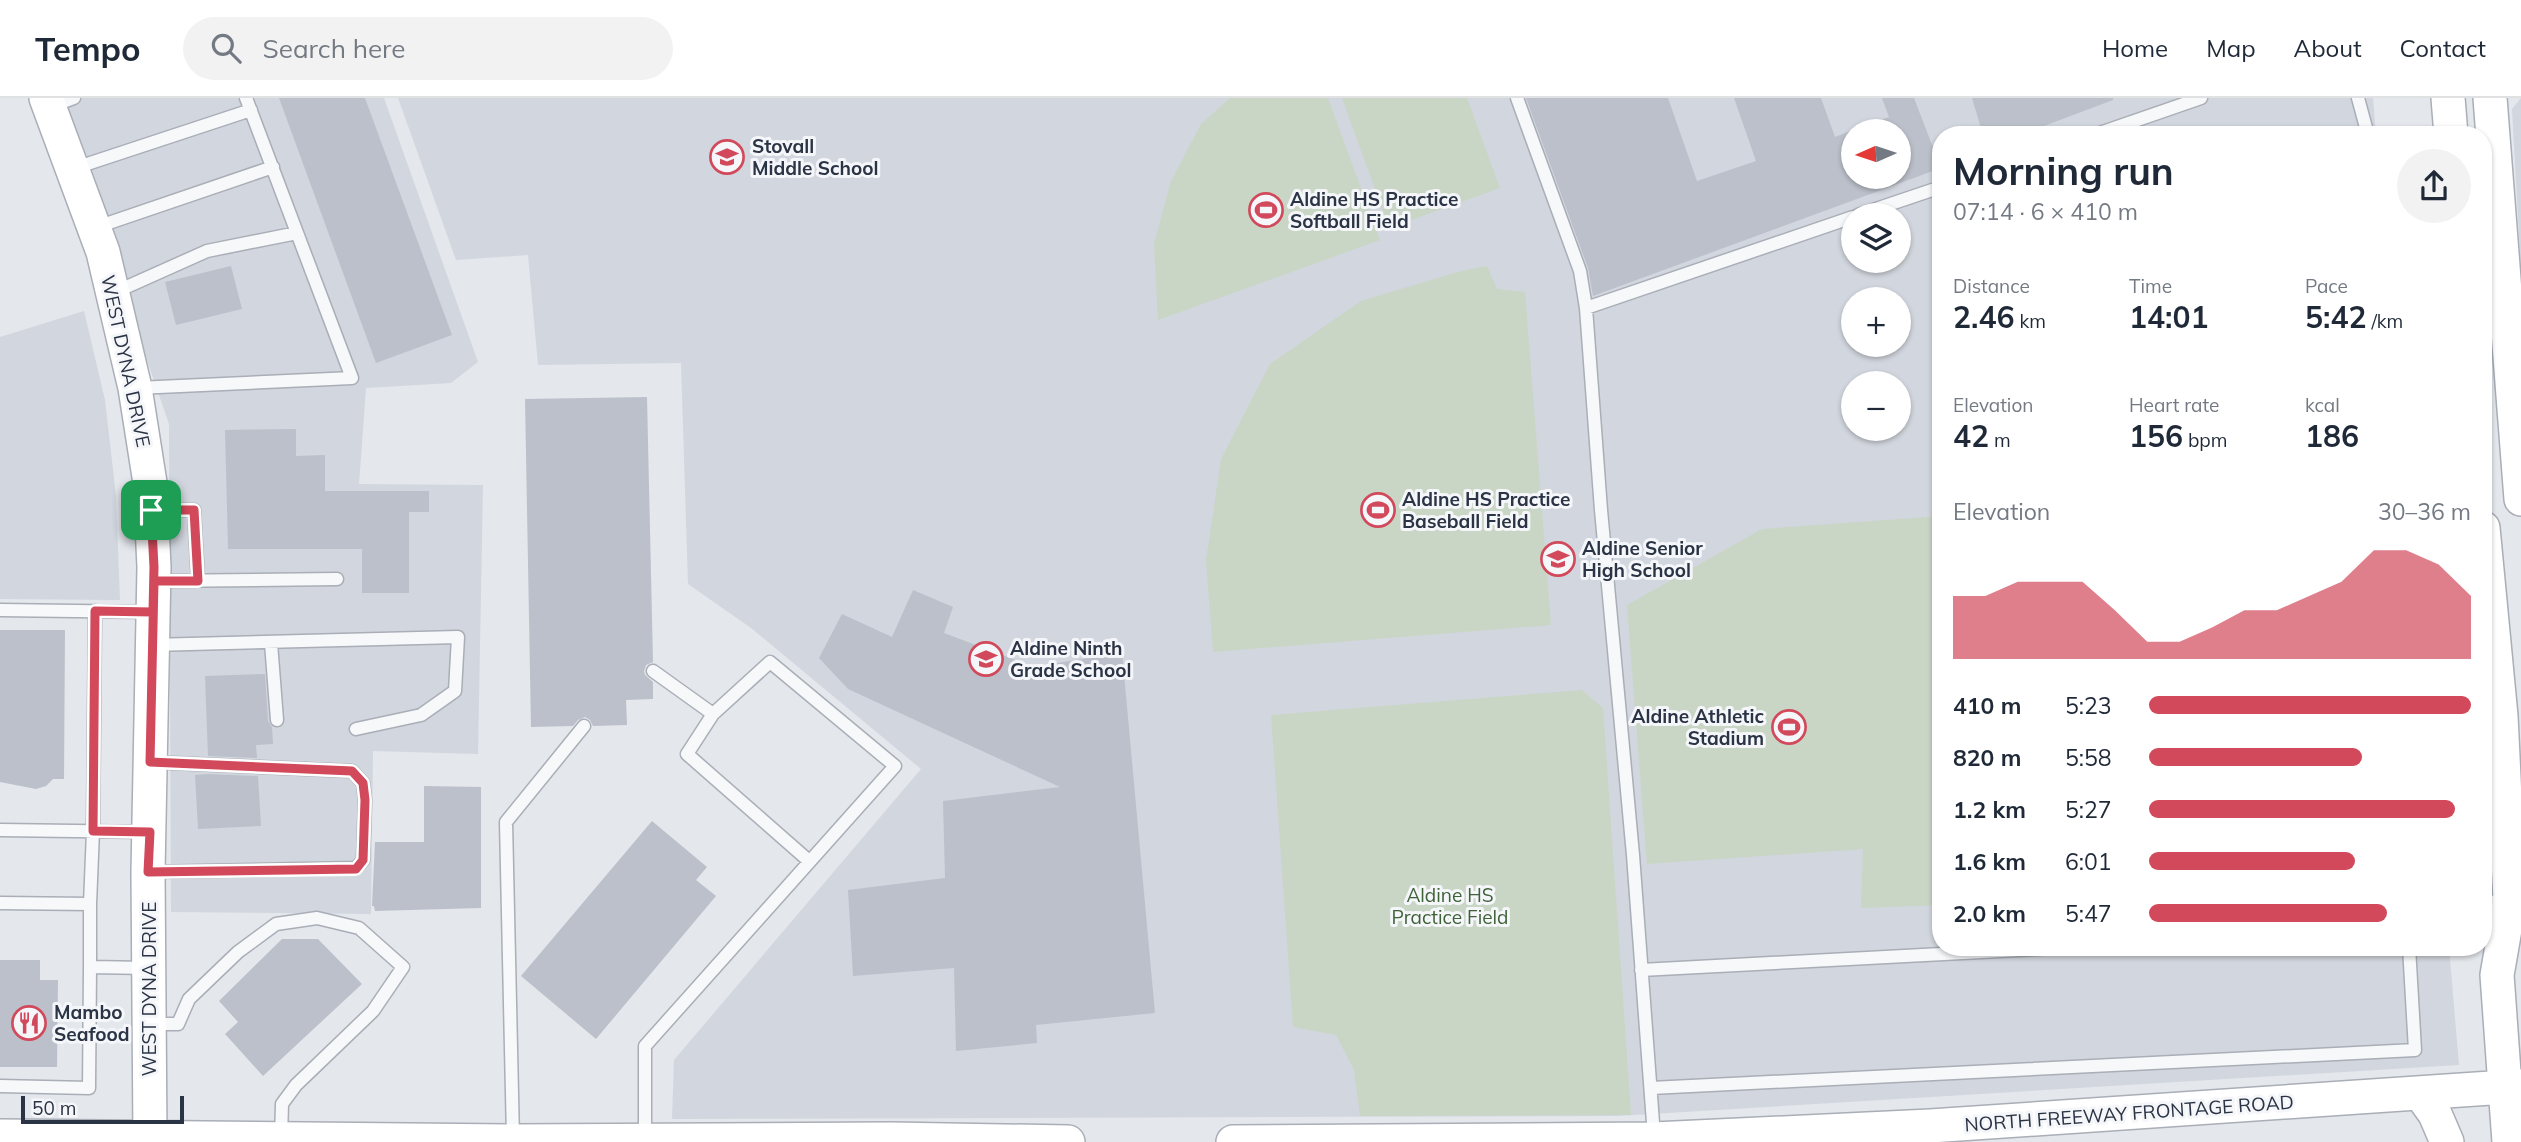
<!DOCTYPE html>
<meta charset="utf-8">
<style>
body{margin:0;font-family:Mulish,sans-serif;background:#f2f2f3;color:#1f2937;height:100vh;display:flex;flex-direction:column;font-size:26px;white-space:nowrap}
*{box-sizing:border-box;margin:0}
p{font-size:23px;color:#747a83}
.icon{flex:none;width:38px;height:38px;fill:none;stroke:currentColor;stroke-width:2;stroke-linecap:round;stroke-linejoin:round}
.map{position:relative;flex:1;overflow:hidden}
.panel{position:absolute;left:1932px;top:28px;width:560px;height:830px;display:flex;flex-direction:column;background:#fff;border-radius:28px;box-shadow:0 2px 5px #0004}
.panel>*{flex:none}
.needle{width:46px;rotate:267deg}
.fabs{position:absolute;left:1841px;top:21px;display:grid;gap:14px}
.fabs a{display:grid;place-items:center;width:70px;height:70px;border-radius:50%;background:#fff;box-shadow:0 2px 5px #0004;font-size:35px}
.scale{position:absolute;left:21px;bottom:18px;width:163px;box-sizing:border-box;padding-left:7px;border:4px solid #2b3445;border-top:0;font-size:19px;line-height:24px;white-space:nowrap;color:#2b3445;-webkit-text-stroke:5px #f4f6f9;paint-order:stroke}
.pin{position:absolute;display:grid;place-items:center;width:60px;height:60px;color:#fff;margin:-30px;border-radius:14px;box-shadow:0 4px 10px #0006}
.round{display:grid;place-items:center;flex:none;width:74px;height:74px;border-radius:37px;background:#f2f2f3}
.headline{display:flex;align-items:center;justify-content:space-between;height:119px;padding:0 21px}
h1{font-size:38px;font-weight:700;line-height:52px}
.figures{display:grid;grid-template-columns:repeat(3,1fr);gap:10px;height:119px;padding:7px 21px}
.figures div{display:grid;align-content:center}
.figures b{font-size:30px;font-weight:700}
.figures small{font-size:19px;font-weight:400}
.figures p{font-size:19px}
.chart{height:196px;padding:14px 21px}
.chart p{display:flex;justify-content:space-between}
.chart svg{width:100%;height:126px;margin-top:7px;fill:#d1495b;opacity:.7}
ul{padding:0 21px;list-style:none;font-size:23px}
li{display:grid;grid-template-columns:112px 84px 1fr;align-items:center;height:52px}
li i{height:18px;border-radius:9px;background:#d1495b}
header{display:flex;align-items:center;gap:42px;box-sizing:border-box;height:98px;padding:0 35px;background:#fff;border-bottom:2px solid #e0e1e3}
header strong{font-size:33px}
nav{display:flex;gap:38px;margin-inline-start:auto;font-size:24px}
.search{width:490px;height:63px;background:#f2f2f3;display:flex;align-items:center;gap:18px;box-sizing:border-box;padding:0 24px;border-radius:38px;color:#747a83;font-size:26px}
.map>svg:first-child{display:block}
</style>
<header>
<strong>Tempo</strong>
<div class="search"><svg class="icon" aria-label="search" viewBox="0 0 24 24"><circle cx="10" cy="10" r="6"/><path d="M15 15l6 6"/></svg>Search here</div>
<nav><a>Home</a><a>Map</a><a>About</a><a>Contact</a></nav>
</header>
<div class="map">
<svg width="2521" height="1044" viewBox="0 0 2521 1044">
<rect width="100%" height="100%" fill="#e4e7ec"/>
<path fill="#d2d6de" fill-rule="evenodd" d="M57 0H384L478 264 451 285 366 290 359 386 483 387 478 656 373 653 371 816 171 814 169 326Z
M398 0H2373L2376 37H1941V849H2449L2459 967 1617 1018 672 1021 674 962 921 671 751 530 688 486 681 265 538 267 528 157 456 162ZM1853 33H1899V79H1853ZM1853 117H1899V163H1853ZM1853 201H1899V247H1853ZM1853 285H1899V331H1853Z
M2521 0V173L2512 11Z
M84 213 105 302 116 398 120 502 0 501V239Z"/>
<path fill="#c9d6c5" d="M1230 0H1328L1380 142 1158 222 1154 146 1171 83 1201 26Z
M1342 0H1467L1500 90 1389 130Z
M1487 168 1497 191 1525 194 1551 527 1213 554 1206 463 1221 361 1270 266 1361 203 1461 173Z
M1941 418V807L1861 810 1863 751 1647 766 1627 507 1762 431Z
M1582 592 1603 610 1631 1017 1360 1018 1354 972 1336 937 1293 929 1271 617Z"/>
<path fill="#bbc0ca" d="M279 0H365L452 237 376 265Z
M1526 0H1668L1697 83 1756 63 1734 0H1821L1835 39 1853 32V79H1899V33H1858L1857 31 1889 19 1882 0H1914L1941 70 1593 198 1588 170Z
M1972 0H2113V2L2020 37H1983Z
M231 168 242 211 176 227 165 184Z
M647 299 653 564 646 567 644 573 645 577 653 584V601L626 602 627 627 593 628 590 622 585 619 578 622 573 628 531 629 525 301Z
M296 331V358L325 357V393H429V414H409V495H362V451H228L225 332Z
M913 492 953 509 944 535 1034 569 1122 554 1155 915 1036 927 1037 945 956 953 954 870 853 878 848 792 945 780 943 703 1060 689 848 591 819 560 842 516 892 539Z
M0 532H65L64 681H53L46 688 36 691 0 684Z
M265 576 268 623 272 629 273 646 256 647 257 660 208 658 205 578Z
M209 676 258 678 261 728 198 731 195 677Z
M424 688 481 689V810L375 813 374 808H372L375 744H424Z
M652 723 707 769 696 782 716 798 596 941 521 878Z
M282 841H318L362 886 263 978 225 936 238 924 219 903Z
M0 862H40V882H58L57 969H0Z"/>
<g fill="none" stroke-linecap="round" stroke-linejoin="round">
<g stroke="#a9aeb7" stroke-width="15">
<path id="lane" d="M1517 0 1580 173 1586 210 1601 412 1633 757 1654 1038
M2358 0 2368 37
M50 9 74 0
M2094 37 2201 0
M72 71 251 12
M1858 117 1941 89
M94 130 273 69
M113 195 207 153 297 135
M1586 210 1853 119
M137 290 352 280 246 0
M152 412H194L198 483
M154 483 337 481
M0 512 150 514
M271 545 277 622
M152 547 458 539 455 593 421 617 356 631
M653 573 713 616
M0 732 149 734
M149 774 356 770 363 762 365 702 363 685 352 673 150 664
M0 805 90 806 93 733 95 513
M2483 805 2507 802
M90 806V869
M1641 872 2074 849
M150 926H178L189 901 238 854 276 826 317 820 359 830 403 869 373 913 296 987 282 1006 281 1040
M0 988 89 990 90 869 148 870
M1651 990 2415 952 2409 849
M513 1041 506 724 584 628
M645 1041V948L895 668 770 564 713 616 687 656 809 763"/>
</g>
<g stroke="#a9aeb7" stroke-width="36">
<path id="secondary" d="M46 0 103 154 135 290 150 385 154 469 148 774 150 1041
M2448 0 2451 37
M2490 0 2521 401
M2483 430 2501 618 2510 802 2497 877 2509 1044
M2420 995 2435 1016 2447 1044
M0 1038 513 1043 891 1041 1068 1044
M1233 1044 1654 1041 1930 1028 2521 988"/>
</g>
<use href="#lane" stroke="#f7f8fa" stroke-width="12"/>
<use href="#secondary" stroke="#fff" stroke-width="33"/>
</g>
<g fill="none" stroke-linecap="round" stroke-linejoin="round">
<g stroke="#fff" stroke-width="14">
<path id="route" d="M151 412 154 469 153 514 95 513 93 733 150 734 148 774 356 771 363 762 365 702 363 685 352 673 150 664 154 483H198L194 412H151"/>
</g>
<use href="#route" stroke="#d1495b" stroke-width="9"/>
</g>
<defs>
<g id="school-ring" transform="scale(1.75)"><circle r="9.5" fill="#f4f6f9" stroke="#d1495b" stroke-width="1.5"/><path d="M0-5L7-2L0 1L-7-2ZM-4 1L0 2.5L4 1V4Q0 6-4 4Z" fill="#d1495b"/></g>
<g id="stadium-ring" transform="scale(1.75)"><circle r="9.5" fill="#f4f6f9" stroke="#d1495b" stroke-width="1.5"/><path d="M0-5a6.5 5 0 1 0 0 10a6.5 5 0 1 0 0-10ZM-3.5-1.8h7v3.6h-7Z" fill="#d1495b"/></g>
<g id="restaurant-ring" transform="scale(1.75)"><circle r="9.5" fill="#f4f6f9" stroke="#d1495b" stroke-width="1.5"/><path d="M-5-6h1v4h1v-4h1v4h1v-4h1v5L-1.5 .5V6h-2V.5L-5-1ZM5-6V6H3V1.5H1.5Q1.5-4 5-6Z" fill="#d1495b"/></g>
</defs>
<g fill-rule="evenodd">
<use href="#school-ring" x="727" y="59"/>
<use href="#stadium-ring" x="1266" y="112"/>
<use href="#stadium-ring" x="1378" y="412"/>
<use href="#school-ring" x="1558" y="461"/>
<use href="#school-ring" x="986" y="561"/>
<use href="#stadium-ring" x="1789" y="629"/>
<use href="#restaurant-ring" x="29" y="925"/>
</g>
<g text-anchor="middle" stroke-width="6" stroke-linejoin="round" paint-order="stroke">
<g font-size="19" font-weight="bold" fill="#2b3445" stroke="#f4f6f9" text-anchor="start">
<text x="752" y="55">Stovall<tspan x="752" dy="22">Middle School</tspan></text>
<text x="1290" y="108">Aldine HS Practice<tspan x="1290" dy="22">Softball Field</tspan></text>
<text x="1402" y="408">Aldine HS Practice<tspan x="1402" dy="22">Baseball Field</tspan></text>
<text x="1582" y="457">Aldine Senior<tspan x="1582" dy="22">High School</tspan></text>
<text x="1010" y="557">Aldine Ninth<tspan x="1010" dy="22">Grade School</tspan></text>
<text x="1764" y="625" text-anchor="end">Aldine Athletic<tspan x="1764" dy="22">Stadium</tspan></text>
<text x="54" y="921">Mambo<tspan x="54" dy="22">Seafood</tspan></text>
</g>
<g font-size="19" fill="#2b3445" stroke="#f4f6f9">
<text transform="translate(126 263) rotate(78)" y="7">WEST DYNA DRIVE</text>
<text transform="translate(149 891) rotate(-90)" y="7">WEST DYNA DRIVE</text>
<text transform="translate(2129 1015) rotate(-4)" y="7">NORTH FREEWAY FRONTAGE ROAD</text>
</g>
<g font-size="19" fill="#3f6138" stroke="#f4f6f9">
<text x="1450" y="804">Aldine HS<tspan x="1450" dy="22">Practice Field</tspan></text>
</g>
</g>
</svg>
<div class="fabs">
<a><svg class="needle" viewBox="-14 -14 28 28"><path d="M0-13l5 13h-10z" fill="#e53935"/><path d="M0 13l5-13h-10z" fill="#747a83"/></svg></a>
<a><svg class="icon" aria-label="layers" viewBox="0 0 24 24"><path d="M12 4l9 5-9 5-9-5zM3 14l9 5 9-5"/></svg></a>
<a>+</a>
<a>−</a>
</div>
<div class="scale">50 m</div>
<div class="pin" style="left:151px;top:412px;background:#1e9e55"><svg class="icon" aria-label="arrive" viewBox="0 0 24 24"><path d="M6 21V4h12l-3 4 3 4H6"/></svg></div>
<section class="panel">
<div class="headline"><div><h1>Morning run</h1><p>07:14 · 6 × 410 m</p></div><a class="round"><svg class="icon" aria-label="share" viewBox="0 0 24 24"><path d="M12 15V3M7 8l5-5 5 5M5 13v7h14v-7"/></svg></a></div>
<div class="figures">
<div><p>Distance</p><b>2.46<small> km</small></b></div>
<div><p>Time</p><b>14:01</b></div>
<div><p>Pace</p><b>5:42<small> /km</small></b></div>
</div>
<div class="figures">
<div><p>Elevation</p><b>42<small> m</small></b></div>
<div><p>Heart rate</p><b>156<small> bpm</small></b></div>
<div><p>kcal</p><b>186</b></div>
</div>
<div class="chart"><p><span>Elevation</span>30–36 m</p>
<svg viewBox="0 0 160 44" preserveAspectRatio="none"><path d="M0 44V22L10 22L20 17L30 17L40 17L50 27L60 38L70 38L80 33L90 27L100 27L110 22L120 17L130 6L140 6L150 11L160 22V44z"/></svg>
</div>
<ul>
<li><b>410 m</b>5:23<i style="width:100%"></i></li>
<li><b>820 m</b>5:58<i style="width:66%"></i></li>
<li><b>1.2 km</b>5:27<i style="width:95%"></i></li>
<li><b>1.6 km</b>6:01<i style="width:64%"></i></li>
<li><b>2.0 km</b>5:47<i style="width:74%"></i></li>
</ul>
</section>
</div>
